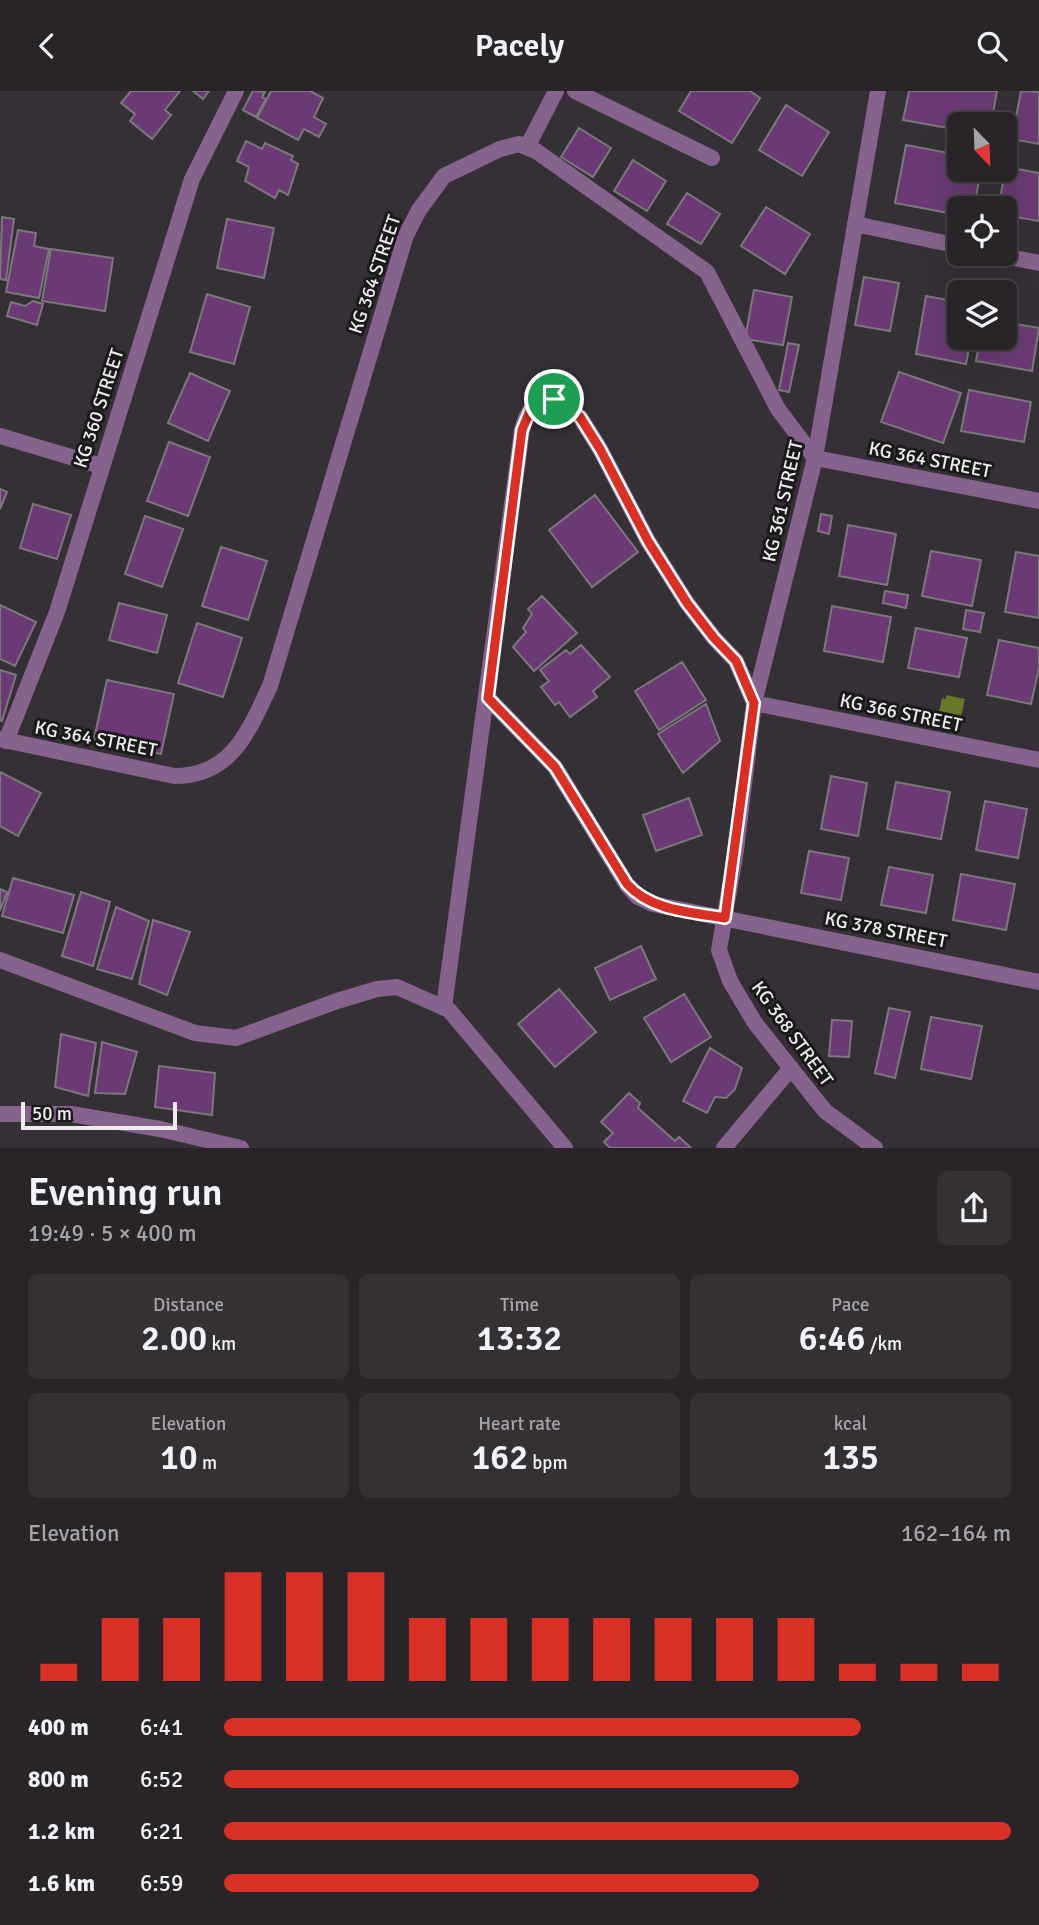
<!DOCTYPE html>
<meta charset="utf-8">
<style>
body{margin:0;font-family:Signika,sans-serif;background:#343034;color:#f1f3f6;height:100vh;display:flex;flex-direction:column;font-size:26px;white-space:nowrap}
*{box-sizing:border-box;margin:0}
p{font-size:23px;color:#a5a4a8}
.icon{flex:none;width:38px;height:38px;fill:none;stroke:currentColor;stroke-width:2;stroke-linecap:round;stroke-linejoin:round}
.map{position:relative;height:1057px;overflow:hidden}
.sheet{display:flex;flex-direction:column;background:#282428;flex:1}
.sheet>*{flex:none}
.needle{width:46px;rotate:157deg}
.buttons{position:absolute;left:947px;top:21px;display:grid;gap:14px}
.buttons a{display:grid;place-items:center;width:70px;height:70px;border-radius:10px;background:#282428;box-shadow:0 7px 28px #0002,0 0 0 2px #444145;font-size:35px}
.scale{position:absolute;left:21px;bottom:18px;width:156px;box-sizing:border-box;padding-left:7px;border:4px solid #efecf0;border-top:0;font-size:19px;line-height:24px;white-space:nowrap;color:#efecf0;-webkit-text-stroke:5px #1b191b;paint-order:stroke}
.pin{position:absolute;display:grid;place-items:center;width:60px;height:60px;color:#fff;margin:-30px;border:4px solid #fff;border-radius:50%;box-shadow:0 2px 7px #0007}
.round{display:grid;place-items:center;flex:none;width:74px;height:74px;border-radius:10px;background:#343034}
.head{display:flex;align-items:center;justify-content:space-between;height:119px;padding:0 28px}
h1{font-size:38px;font-weight:600;line-height:52px}
.figures{display:grid;grid-template-columns:repeat(3,1fr);gap:10px;height:119px;padding:7px 28px}
.figures div{display:grid;align-content:center;border-radius:10px;background:#343034;text-align:center}
.figures b{font-size:35px;font-weight:600}
.figures small{font-size:19px;font-weight:400}
.figures p{font-size:19px}
.chart{height:196px;padding:14px 28px}
.chart p{display:flex;justify-content:space-between}
.chart svg{width:100%;height:126px;margin-top:7px;stroke:#d93025;stroke-width:6}
ul{padding:0 28px;list-style:none;font-size:23px}
li{display:grid;grid-template-columns:112px 84px 1fr;align-items:center;height:52px}
li i{height:18px;border-radius:9px;background:#d93025}
header{display:flex;justify-content:space-between;align-items:center;height:91px;padding:0 28px;background:#282428;font-size:32px;font-weight:600}
.map>svg:first-child{display:block}
</style>
<header><svg class="icon" aria-label="back" viewBox="0 0 24 24"><path d="M15 5l-7 7 7 7"/></svg>Pacely<svg class="icon" aria-label="search" viewBox="0 0 24 24"><circle cx="10" cy="10" r="6"/><path d="M15 15l6 6"/></svg></header>
<div class="map">
<svg width="1039" height="1057" viewBox="0 0 1039 1057">
<rect width="100%" height="100%" fill="#353036"/>
<path fill="#677826" d="M946 604 965 608 961 625 939 621 942 607 946 608Z"/>
<path fill="#6b3a74" stroke="#7c777d" stroke-width="2" d="M131 0H180L165 19 171 24 152 48 130 30 135 23 121 12Z
M193 0H209L203 8Z
M253 0 265 1 262 6 266 8 256 26 243 19Z
M271 0H310L323 7 314 26 326 33 319 46 304 38 298 49 257 27Z
M691 0H750L760 7 732 52 679 20Z
M909 0H997L991 33H959V39L903 29Z
M1021 0 1039 1V53L1012 48Z
M786 14 829 41 802 85 759 59Z
M579 37 611 57 593 86 561 66Z
M246 50 262 58 265 52 293 65 291 69 298 73 288 104 279 99 275 107 245 90 249 76 237 70Z
M906 54 959 64V79H981L974 117H959V124L895 112Z
M633 69 666 90 647 120 614 100Z
M1006 76 1039 82V130L1004 124V117H998Z
M687 102 720 123 701 153 667 133Z
M766 116 810 143 785 183 741 155Z
M2 126 14 128 6 189 0 188Z
M227 128 274 137 264 187 217 177Z
M18 139 36 142 34 155 49 158 39 207 6 201Z
M51 158 113 167 105 220 42 210Z
M864 186 899 192 890 240 855 234Z
M754 199 792 206 783 254 745 248Z
M207 203 250 216 234 273 190 261Z
M926 205 959 211V247H971L966 273 916 263Z
M33 210 43 213 37 234 7 225 11 211 25 215Z
M1004 231 1039 237 1032 280 976 270 980 247H1004Z
M788 252 799 254 789 301 779 299Z
M899 281 961 302 943 352 881 331Z
M190 282 230 300 208 350 168 332Z
M969 299 1031 311 1024 351 961 340Z
M169 351 210 366 188 425 147 410Z
M0 398 7 401 0 418Z
M595 404 638 461 592 496 549 439Z
M33 413 71 424 57 468 20 457Z
M821 423 832 425 829 443 818 440Z
M145 425 183 438 162 496 125 483Z
M848 434 896 443 887 494 839 485Z
M221 456 267 470 248 529 202 515Z
M931 460 981 469 972 515 922 505Z
M1016 461 1039 465V527L1005 521Z
M885 500 908 504 906 517 883 512Z
M542 505 577 542 534 580 513 556 526 541 523 537 532 523 528 518Z
M119 512 167 524 157 562 109 549Z
M0 514 36 531 15 575 0 568Z
M832 515 891 526 883 571 824 560Z
M966 519 984 522 980 541 963 538Z
M197 532 242 547 223 606 178 592Z
M916 537 967 547 959 586 908 577Z
M999 549 1039 557V577L1031 613 987 604Z
M581 554 610 586 593 600 597 606 570 626 559 611 555 614 541 596 549 590 540 579 566 559 570 563Z
M682 571 706 609 659 639 635 600Z
M0 579 16 584 2 630 0 629Z
M107 589 174 603 161 663 94 648Z
M706 613 720 650 683 682 658 643Z
M0 681 41 702 18 745 0 735Z
M831 685 867 692 858 745 821 738Z
M896 691 950 701 941 748 887 738Z
M689 707 702 744 656 760 643 724Z
M985 710 1027 718 1018 767 976 759Z
M809 760 849 767 841 809 801 802Z
M889 776 933 784 926 822 881 814Z
M961 783 1015 793 1006 839 953 829Z
M13 787 74 804 63 842 2 825Z
M0 798 7 801 0 820Z
M81 801 110 811 93 875 62 865Z
M116 816 149 830 132 888 97 878Z
M153 829 190 841 167 904 139 893Z
M641 855 656 888 610 909 595 877Z
M559 898 596 941 555 976 518 933Z
M684 903 711 946 671 971 644 927Z
M889 917 910 921 895 987 875 982Z
M931 926 982 935 971 988 921 978Z
M832 929 852 930 849 966 829 965Z
M61 943 96 952 88 1005 55 996Z
M102 951 137 961 125 1003 95 1002Z
M710 957 742 977 735 998 726 1007 715 1006 707 1022 683 1010Z
M159 975 215 982 212 1024 155 1016Z
M629 1002 640 1012 638 1017 675 1050 679 1046 691 1057H610L604 1051 613 1042 601 1031Z"/>
<g fill="none" stroke-linecap="round" stroke-linejoin="round">
<path stroke="#86638c" stroke-width="16" d="M575 0 712 67
M527 56 556 0
M855 133 959 155
M995 163 1039 172
M0 345 101 375
M488 607 555 676 627 794 638 806 653 813 1039 891
M0 648 174 685C232 685 248 641 270 595L406 144 419 119 444 85 500 58 519 53 536 60 707 181 778 318 815 367 1039 410
M6 650 57 521 192 88 236 0
M0 869 195 942 236 947 337 910 377 898 397 896 449 919 565 1057
M444 916 522 339C527 320 533 309 554 308L580 326 600 358 648 450 687 512 714 547 736 570 754 612 1039 669
M0 1023H71L160 1038 241 1057
M724 1057 791 977
M875 1057 825 1020 755 932 730 890 719 859 736 759 754 612 815 367 878 0"/>
</g>
<g fill="none" stroke-linecap="round" stroke-linejoin="round">
<g stroke="#fff" stroke-width="14">
<path id="route" d="M554 308 580 326 600 358 648 450 687 512 714 547 736 570 754 612 725 827C691 821 651 820 627 793L555 676 488 607 522 339 532 315Z"/>
</g>
<use href="#route" stroke="#d93025" stroke-width="9"/>
</g>
<g text-anchor="middle" stroke-width="6" stroke-linejoin="round" paint-order="stroke">
<g font-size="19" fill="#efecf0" stroke="#1b191b">
<text transform="translate(374 183) rotate(-71)" y="7">KG 364 STREET</text>
<text transform="translate(98 317) rotate(-72)" y="7">KG 360 STREET</text>
<text transform="translate(930 368) rotate(11)" y="7">KG 364 STREET</text>
<text transform="translate(782 410) rotate(-77)" y="7">KG 361 STREET</text>
<text transform="translate(901 621) rotate(12)" y="7">KG 366 STREET</text>
<text transform="translate(96 647) rotate(11)" y="7">KG 364 STREET</text>
<text transform="translate(886 838) rotate(11)" y="7">KG 378 STREET</text>
<text transform="translate(793 942) rotate(54)" y="7">KG 368 STREET</text>
</g>
</g>
</svg>
<div class="buttons">
<a><svg class="needle" viewBox="-14 -14 28 28"><path d="M0-13l5 13h-10z" fill="#e53935"/><path d="M0 13l5-13h-10z" fill="#a5a4a8"/></svg></a>
<a><svg class="icon" aria-label="locate" viewBox="0 0 24 24"><circle cx="12" cy="12" r="6"/><path d="M12 2v4M12 18v4M2 12h4M18 12h4"/></svg></a>
<a><svg class="icon" aria-label="layers" viewBox="0 0 24 24"><path d="M12 4l9 5-9 5-9-5zM3 14l9 5 9-5"/></svg></a>
</div>
<div class="scale">50 m</div>
<div class="pin" style="left:554px;top:308px;background:#1e9e55"><svg class="icon" aria-label="arrive" viewBox="0 0 24 24"><path d="M6 21V4h12l-3 4 3 4H6"/></svg></div>
</div>
<section class="sheet">
<div class="head"><div><h1>Evening run</h1><p>19:49 · 5 × 400 m</p></div><a class="round"><svg class="icon" aria-label="share" viewBox="0 0 24 24"><path d="M12 15V3M7 8l5-5 5 5M5 13v7h14v-7"/></svg></a></div>
<div class="figures">
<div><p>Distance</p><b>2.00<small> km</small></b></div>
<div><p>Time</p><b>13:32</b></div>
<div><p>Pace</p><b>6:46<small> /km</small></b></div>
</div>
<div class="figures">
<div><p>Elevation</p><b>10<small> m</small></b></div>
<div><p>Heart rate</p><b>162<small> bpm</small></b></div>
<div><p>kcal</p><b>135</b></div>
</div>
<div class="chart"><p><span>Elevation</span>162–164 m</p>
<svg viewBox="0 0 160 44" preserveAspectRatio="none"><path d="M5 44V38M15 44V22M25 44V22M35 44V6M45 44V6M55 44V6M65 44V22M75 44V22M85 44V22M95 44V22M105 44V22M115 44V22M125 44V22M135 44V38M145 44V38M155 44V38"/></svg>
</div>
<ul>
<li><b>400 m</b>6:41<i style="width:81%"></i></li>
<li><b>800 m</b>6:52<i style="width:73%"></i></li>
<li><b>1.2 km</b>6:21<i style="width:100%"></i></li>
<li><b>1.6 km</b>6:59<i style="width:68%"></i></li>
</ul>
</section>
